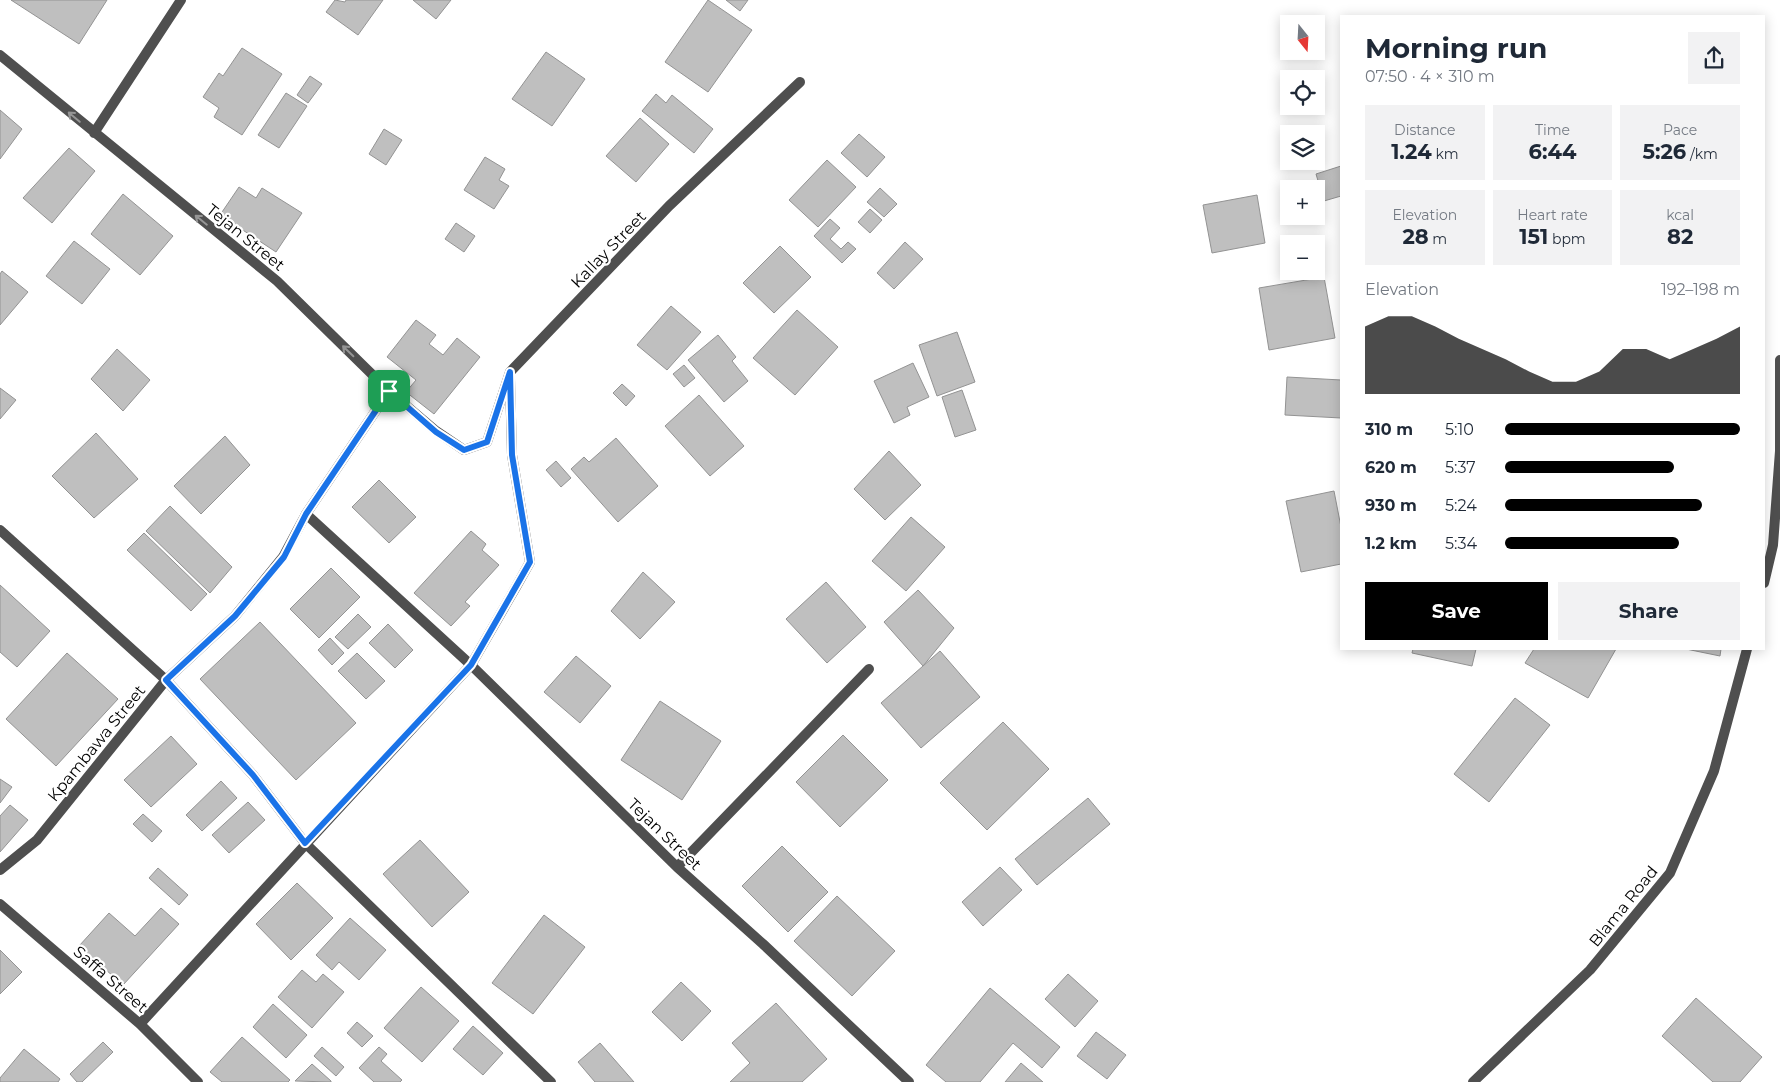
<!DOCTYPE html>
<meta charset="utf-8">
<style>
body{margin:0;font-family:Montserrat,sans-serif;background:#f2f2f3;color:#1f2937;height:100vh;display:flex;flex-direction:column;font-size:19px;white-space:nowrap}
*{box-sizing:border-box;margin:0}
p{font-size:16px;color:#747a83}
.icon{flex:none;width:28px;height:28px;fill:none;stroke:currentColor;stroke-width:2;stroke-linecap:round;stroke-linejoin:round}
.map{position:relative;flex:1;overflow:hidden}
.sheet{position:absolute;left:1340px;top:15px;width:425px;height:635px;display:flex;flex-direction:column;background:#fff;border-radius:0px;box-shadow:0 2px 12px #0003}
.sheet>*{flex:none}
.needle{width:32px;rotate:162deg}
.fabs{position:absolute;left:1280px;top:15px;display:grid;gap:10px}
.fabs a{display:grid;place-items:center;width:45px;height:45px;border-radius:0px;background:#fff;box-shadow:0 2px 12px #0003;font-size:25px}
.pin{position:absolute;display:grid;place-items:center;width:42px;height:42px;color:#fff;margin:-21px;border-radius:10px;box-shadow:0 2px 8px #0006}
.round{display:grid;place-items:center;flex:none;width:52px;height:52px;border-radius:0px;background:#f2f2f3}
.headline{display:flex;align-items:center;justify-content:space-between;height:85px;padding:0 25px}
h1{font-size:28px;font-weight:700;line-height:38px}
.metrics{display:grid;grid-template-columns:repeat(3,1fr);gap:8px;height:85px;padding:5px 25px}
.metrics div{display:grid;align-content:center;border-radius:0px;background:#f2f2f3;text-align:center}
.metrics b{font-size:21px;font-weight:700}
.metrics small{font-size:14px;font-weight:400}
.metrics p{font-size:14px}
.chart{height:140px;padding:10px 25px}
.chart p{display:flex;justify-content:space-between}
.chart svg{width:100%;height:90px;margin-top:5px;fill:#000;opacity:.7}
.action{display:flex;gap:10px;margin-top:auto;padding:10px 25px}
.action a{flex:1;height:58px;border-radius:0px;background:#000;color:#fff;font-size:20px;font-weight:700;line-height:58px;text-align:center}
.action a+a{background:#f2f2f3;color:#1f2937}
ul{padding:0 25px;list-style:none;font-size:16px}
li{display:grid;grid-template-columns:80px 60px 1fr;align-items:center;height:38px}
li i{height:12px;border-radius:6px;background:#000}
.map>svg:first-child{display:block}
</style>
<div class="map">
<svg width="1780" height="1082" viewBox="0 0 1780 1082">
<rect width="100%" height="100%" fill="#fff"/>
<path fill="#bfbfbf" stroke="#939393" d="M11 0H107L79 44Z
M335 0 345 2 346 0H383L358 35 326 12Z
M413 0H451L436 19Z
M708 0 752 30 708 92 665 62Z
M726 0H748L740 11Z
M242 48 282 74 242 135 214 117 219 108 203 97 219 73 223 76Z
M546 52 585 79 552 126 512 99Z
M310 76 322 84 308 103 297 95Z
M286 93 307 106 279 148 258 135Z
M656 94 666 103 672 95 713 129 694 153 642 111Z
M0 110 22 129 0 159Z
M640 118 669 144 636 182 606 156Z
M384 129 402 140 386 165 369 154Z
M859 134 885 157 867 177 841 153Z
M69 148 95 171 52 223 23 198Z
M485 157 505 169 499 180 509 186 494 209 464 190Z
M827 160 856 187 818 227 789 200Z
M1341 166V196L1324 201 1316 174Z
M239 187 256 198 262 188 302 213 276 252 220 215Z
M880 188 897 204 884 217 867 202Z
M123 194 173 236 140 275 91 234Z
M1257 195 1265 243 1212 253 1203 205Z
M870 209 882 220 870 233 858 222Z
M830 219 840 228 830 239 841 249 848 242 856 249 842 263 814 236Z
M456 223 475 236 464 252 445 239Z
M74 241 110 269 82 304 46 276Z
M905 242 923 259 894 289 877 273Z
M780 246 811 277 774 313 743 283Z
M2 271 28 292 0 325V274Z
M1324 277 1335 338 1269 350 1259 288Z
M671 306 701 332 667 370 637 345Z
M797 310 838 347 795 395 753 358Z
M416 320 436 335 429 344 443 355 457 338 480 357 434 414 406 392 416 380 387 357Z
M957 332 975 382 937 396 919 345Z
M718 335 736 357 732 361 748 381 724 402 688 360Z
M117 349 150 380 123 411 91 379Z
M913 363 929 397 907 407 910 415 894 423 874 381Z
M684 365 695 378 684 387 673 374Z
M1287 377 1341 380V418L1285 415Z
M622 384 635 396 626 406 613 393Z
M0 388 16 400 0 419Z
M962 390 976 430 955 437 942 397Z
M699 395 744 446 710 476 665 426Z
M96 433 138 479 94 518 52 476Z
M225 436 250 465 201 514 174 486Z
M616 438 658 486 618 522 571 469 584 457 589 462Z
M889 451 921 485 885 520 854 489Z
M556 461 571 478 561 487 546 470Z
M379 480 416 517 389 543 352 507Z
M1334 491 1341 527V564L1301 572 1286 501Z
M170 506 232 567 210 593 146 531Z
M911 517 945 547 906 591 872 561Z
M471 531 486 544 482 550 499 565 465 602 470 606 451 626 414 593Z
M144 533 207 594 191 611 127 550Z
M331 568 360 597 319 638 290 609Z
M643 572 675 602 640 639 611 611Z
M826 582 866 627 827 663 786 619Z
M0 585 50 631 17 667 0 652Z
M918 590 954 628 923 666 884 622Z
M358 614 371 627 348 649 335 637Z
M260 622 356 723 296 780 200 679Z
M388 624 413 650 395 668 369 643Z
M330 638 344 653 332 665 318 650Z
M1413 649H1476L1472 666 1412 653Z
M1534 649H1616L1588 698 1525 663Z
M1686 649H1721L1720 656Z
M940 651 980 697 921 748 881 703Z
M67 653 118 699 56 766 6 719Z
M357 653 385 681 366 699 338 671Z
M576 656 611 686 580 723 544 692Z
M1515 698 1550 725 1489 802 1454 774Z
M660 701 721 741 682 800 621 760Z
M1003 722 1049 769 987 830 940 783Z
M843 735 888 780 840 827 796 782Z
M171 736 197 764 151 807 124 780Z
M0 779 12 787 0 803Z
M221 781 237 798 202 831 186 815Z
M1088 798 1110 824 1037 885 1015 859Z
M248 802 265 820 229 853 212 835Z
M10 805 28 820 0 852V816Z
M143 814 162 831 152 842 133 824Z
M420 840 469 892 432 927 383 874Z
M782 846 828 892 788 932 742 886Z
M1000 867 1022 890 983 926 962 902Z
M158 868 188 895 179 905 149 878Z
M297 883 333 918 291 960 256 924Z
M837 896 895 951 852 996 794 941Z
M161 908 179 924 123 985 79 946 109 913 135 936Z
M544 915 585 947 533 1014 492 983Z
M350 918 386 950 359 980 339 962 332 970 316 955Z
M0 950 22 972 0 994Z
M302 970 316 982 323 974 344 992 312 1028 278 997Z
M1068 974 1098 1001 1075 1027 1045 999Z
M681 982 711 1011 682 1041 652 1012Z
M421 987 459 1021 422 1062 384 1028Z
M990 988 1060 1047 1042 1068 1013 1043 980 1082H946L926 1065Z
M1696 998 1762 1057 1740 1082H1713L1662 1036Z
M776 1003 827 1059 802 1082H730L750 1063 732 1043Z
M273 1004 307 1035 286 1058 253 1027Z
M357 1022 373 1036 362 1047 347 1033Z
M473 1026 503 1053 483 1075 453 1049Z
M1096 1032 1126 1055 1107 1079 1077 1056Z
M242 1037 290 1080 288 1082H222L210 1072Z
M103 1042 113 1052 82 1082H77L70 1074Z
M600 1043 634 1082H595L578 1062Z
M322 1047 344 1067 336 1076 314 1056Z
M379 1047 387 1054 381 1061 402 1080 400 1082H374L359 1068Z
M24 1049 60 1079 58 1082H0V1078Z
M1021 1063 1043 1082H1005Z
M312 1064 331 1081V1082L295 1081Z"/>
<g fill="none" stroke-linecap="round" stroke-linejoin="round">
<path stroke="#4f4f4f" stroke-width="10" d="M0 55 277 281 389 391 436 431 464 450 487 442 510 372 669 206 800 82
M94 133 181 0
M306 514 471 665 677 867 763 944 909 1082
M0 530 166 680 253 775 305 843 551 1082
M677 867 869 669
M0 870 37 840 166 680 235 616 283 557 306 514 389 391
M0 904 140 1024 198 1082
M140 1024 471 665 516 587 530 562 512 455 510 379"/>
<path stroke="#4f4f4f" stroke-width="10" d="M1764 583 1773 545 1780 451V360
M1473 1082 1590 970 1670 873 1714 771 1747 649"/>
</g>
<defs><path id="oneway-shaft" d="M-6 0H5M1.5-3L5.5 0L1.5 3" fill="none" stroke-width="1.6" stroke-linecap="round" stroke-linejoin="round" transform="scale(1.25)"/></defs>
<g stroke="#959595">
<use href="#oneway-shaft" transform="translate(74 117) rotate(-140)"/>
<use href="#oneway-shaft" transform="translate(201 220) rotate(-141)"/>
<use href="#oneway-shaft" transform="translate(348 351) rotate(-136)"/>
</g>
<g fill="none" stroke-linecap="round" stroke-linejoin="round">
<g stroke="#fff" stroke-width="10">
<path id="route" d="M510 372 512 455 530 562 471 665 305 843 253 775 166 680 235 616 284 557 306 514 389 391 436 432 464 450 487 442Z"/>
</g>
<use href="#route" stroke="#1a73e8" stroke-width="6"/>
</g>
<g text-anchor="middle" stroke-width="4.5" stroke-linejoin="round" paint-order="stroke">
<g font-size="16" fill="#000" stroke="#fff">
<text transform="translate(246 237) rotate(39)" y="6">Tejan Street</text>
<text transform="translate(608 249) rotate(-46)" y="6">Kallay Street</text>
<text transform="translate(96 743) rotate(-51)" y="6">Kpambawa Street</text>
<text transform="translate(665 834) rotate(44)" y="6">Tejan Street</text>
<text transform="translate(1623 906) rotate(-51)" y="6">Blama Road</text>
<text transform="translate(111 979) rotate(41)" y="6">Saffa Street</text>
</g>
</g>
</svg>
<div class="fabs">
<a><svg class="needle" viewBox="-14 -14 28 28"><path d="M0-13l5 13h-10z" fill="#e53935"/><path d="M0 13l5-13h-10z" fill="#747a83"/></svg></a>
<a><svg class="icon" aria-label="locate" viewBox="0 0 24 24"><circle cx="12" cy="12" r="6"/><path d="M12 2v4M12 18v4M2 12h4M18 12h4"/></svg></a>
<a><svg class="icon" aria-label="layers" viewBox="0 0 24 24"><path d="M12 4l9 5-9 5-9-5zM3 14l9 5 9-5"/></svg></a>
<a>+</a>
<a>−</a>
</div>
<div class="pin" style="left:389px;top:391px;background:#1e9e55"><svg class="icon" aria-label="arrive" viewBox="0 0 24 24"><path d="M6 21V4h12l-3 4 3 4H6"/></svg></div>
<section class="sheet">
<div class="headline"><div><h1>Morning run</h1><p>07:50 · 4 × 310 m</p></div><a class="round"><svg class="icon" aria-label="share" viewBox="0 0 24 24"><path d="M12 15V3M7 8l5-5 5 5M5 13v7h14v-7"/></svg></a></div>
<div class="metrics">
<div><p>Distance</p><b>1.24<small> km</small></b></div>
<div><p>Time</p><b>6:44</b></div>
<div><p>Pace</p><b>5:26<small> /km</small></b></div>
</div>
<div class="metrics">
<div><p>Elevation</p><b>28<small> m</small></b></div>
<div><p>Heart rate</p><b>151<small> bpm</small></b></div>
<div><p>kcal</p><b>82</b></div>
</div>
<div class="chart"><p><span>Elevation</span>192–198 m</p>
<svg viewBox="0 0 160 44" preserveAspectRatio="none"><path d="M0 44V11L10 6L20 6L30 11L40 17L50 22L60 27L70 33L80 38L90 38L100 33L110 22L120 22L130 27L140 22L150 17L160 11V44z"/></svg>
</div>
<ul>
<li><b>310 m</b>5:10<i style="width:100%"></i></li>
<li><b>620 m</b>5:37<i style="width:72%"></i></li>
<li><b>930 m</b>5:24<i style="width:84%"></i></li>
<li><b>1.2 km</b>5:34<i style="width:74%"></i></li>
</ul>
<div class="action"><a>Save</a><a>Share</a></div>
</section>
</div>
